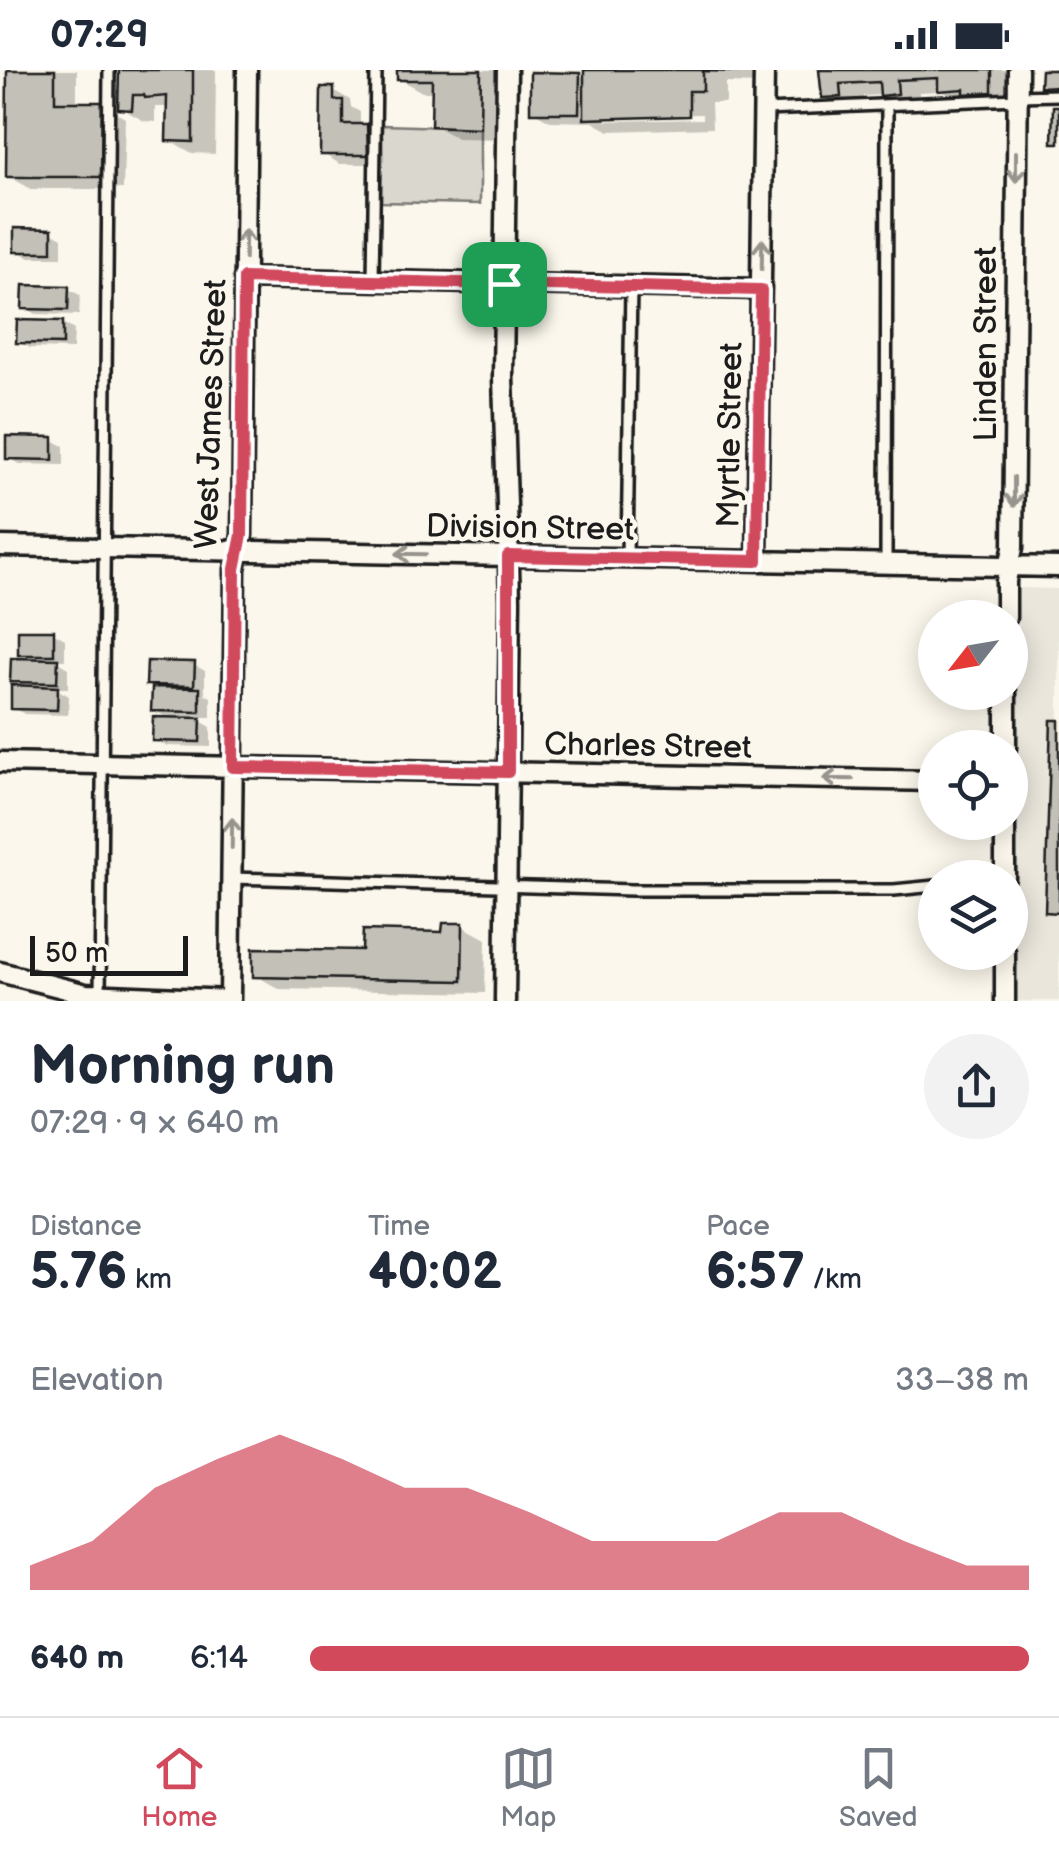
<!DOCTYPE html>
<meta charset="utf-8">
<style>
body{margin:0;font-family:"Balsamiq Sans",sans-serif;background:#f2f2f3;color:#1f2937;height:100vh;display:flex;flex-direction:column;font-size:38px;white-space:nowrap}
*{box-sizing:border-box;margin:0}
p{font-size:32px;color:#747a83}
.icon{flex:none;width:55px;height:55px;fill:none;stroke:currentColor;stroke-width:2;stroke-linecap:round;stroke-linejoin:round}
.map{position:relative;height:931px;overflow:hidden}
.panel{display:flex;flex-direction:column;background:#fff;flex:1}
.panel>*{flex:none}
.needle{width:65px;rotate:239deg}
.buttons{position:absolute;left:918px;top:530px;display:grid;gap:20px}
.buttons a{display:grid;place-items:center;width:110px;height:110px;border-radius:50%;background:#fff;box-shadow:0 5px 25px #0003;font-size:50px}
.scale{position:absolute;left:30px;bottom:25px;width:158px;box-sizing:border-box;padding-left:10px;border:5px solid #1c1c1c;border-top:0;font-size:28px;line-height:35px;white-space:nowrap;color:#1c1c1c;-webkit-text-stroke:8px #fbf7ec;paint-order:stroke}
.pin{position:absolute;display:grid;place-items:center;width:85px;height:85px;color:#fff;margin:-42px;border-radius:20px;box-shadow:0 5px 15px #0006}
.round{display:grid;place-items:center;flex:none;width:105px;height:105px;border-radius:52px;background:#f2f2f3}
.overview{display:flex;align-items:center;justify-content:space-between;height:170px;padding:0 30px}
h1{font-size:55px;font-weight:700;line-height:75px}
.figures{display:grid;grid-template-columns:repeat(3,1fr);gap:15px;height:170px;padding:10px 30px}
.figures div{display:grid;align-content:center}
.figures b{font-size:50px;font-weight:700}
.figures small{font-size:28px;font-weight:400}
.figures p{font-size:28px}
.chart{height:280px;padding:20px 30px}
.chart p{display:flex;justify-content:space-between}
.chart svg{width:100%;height:180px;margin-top:10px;fill:#d1495b;opacity:.7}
ul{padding:0 30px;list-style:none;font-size:32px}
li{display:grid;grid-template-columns:160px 120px 1fr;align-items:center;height:75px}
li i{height:25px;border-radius:12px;background:#d1495b}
.status{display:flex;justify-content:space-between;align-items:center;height:70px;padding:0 50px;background:#fff;direction:ltr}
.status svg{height:28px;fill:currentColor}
.tabs{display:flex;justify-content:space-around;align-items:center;height:140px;border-top:2px solid #e0e1e3;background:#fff;font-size:28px;color:#747a83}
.tabs a{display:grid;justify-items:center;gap:5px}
.tabs .current{color:#d1495b}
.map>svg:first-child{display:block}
</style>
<div class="status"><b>07:29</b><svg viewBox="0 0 49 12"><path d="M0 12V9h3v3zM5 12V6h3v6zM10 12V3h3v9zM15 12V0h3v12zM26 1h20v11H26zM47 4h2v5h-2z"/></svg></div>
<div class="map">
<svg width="1059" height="931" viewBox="0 0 1059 931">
<rect width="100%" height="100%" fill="#fbf7ec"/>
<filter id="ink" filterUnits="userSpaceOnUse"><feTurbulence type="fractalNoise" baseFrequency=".01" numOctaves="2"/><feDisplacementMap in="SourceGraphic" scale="20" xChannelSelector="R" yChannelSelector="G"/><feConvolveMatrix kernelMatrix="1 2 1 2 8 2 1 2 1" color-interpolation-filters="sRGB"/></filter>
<g filter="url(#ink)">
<path fill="#eae6dc" d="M1019 518 1059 519V931H1015Z"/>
<path fill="#dad7ce" stroke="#7b7a75" stroke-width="2.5" d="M382 55 480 58V134L381 132Z"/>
<path fill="#0003" fill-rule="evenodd" d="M9 0H77V34L102 35 125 48 123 119H31L8 106Z
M121 0H216L215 84 192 83 169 70 170 40 165 37H155V52L144 51 121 38Z
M399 0H504L502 69 457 68 433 55 434 22H422L399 9Z
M586 0H759V14L726 13V33H711L712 58 609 61 593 52 550 51 532 41 579 5 586 10ZM702 44V49L606 51V46Z
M822 0H1015V34L963 33 942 21 919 22 920 37 905 38 883 25 863 26V39L847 40 824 27Z
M333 20 350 30 351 37 360 42V57H367L384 67V94H340L323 84Z
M51 162 62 168V187H28L16 180Z
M68 219 80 225 79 245 36 244 25 237Z
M63 253 74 260 73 279 30 278 19 272Z
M52 370 64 376V395L20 394 9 388Z
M54 563 65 569V590H54L68 598V618H55L69 626 68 645 25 644 13 638 27 618 13 610 34 591 20 583Z
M194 595 205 601V624L211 627V647H194L211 657V677L166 676 155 670 171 650 154 640 155 617 149 614Z
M462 856 486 869 485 923 279 919 255 905 445 865Z"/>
<path fill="#c3c0b8" stroke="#1c1c1c" stroke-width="2.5" d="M7 0H55V32H102L101 107H6Z
M119 0H193V72L166 71 167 26 145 28 144 25H133L132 40 118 39Z
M397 0H481L480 58 431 56 432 10H397Z
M584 0H737V2L703 1V21H689V46L584 49Z
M819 0H992V22L964 24V19L938 21V8L897 10 898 24 880 26 879 12 840 14 841 27 822 28Z
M1041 0H1059V16L1040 17Z
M530 2 580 3 579 43H530Z
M321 17H334V30H343V54H367L368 85H320Z
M1053 36H1059V73H1052Z
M14 158 52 159V182H14Z
M23 215 69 216 68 240 22 239Z
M17 250 63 251V274L16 273Z
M6 366 53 367V390L6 389Z
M18 560H54V585H18Z
M11 588 58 589 57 613 10 612Z
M147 591 195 592 194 616 146 615Z
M11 615 58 617 57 640 11 639Z
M152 617 200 618V642L151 641Z
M153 647 201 648 200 672 152 671Z
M1051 650H1059V843L1045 842Z
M443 853H463L462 911 253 907V878L362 880 363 860 442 862Z"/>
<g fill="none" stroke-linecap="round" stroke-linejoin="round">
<g stroke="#1c1c1c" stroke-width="16">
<path id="lane" d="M1017 26 1059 25
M765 40 1017 29
M373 211 376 0
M627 489 631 216
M886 494 887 35
M231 808 632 820H894L935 816
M982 808 1005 803
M100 925 109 0"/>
</g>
<g stroke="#1c1c1c" stroke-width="25">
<path id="street" d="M244 208 761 219
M0 476 1059 497
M757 491 764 0
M1006 548V511L1013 478 1018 0
M1006 678V622
M0 692 935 711
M1005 808V752
M0 902 86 924 230 930 235 499 242 465 247 0
M505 931 510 530 503 308 507 0
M1005 931V882"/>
</g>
<use href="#lane" stroke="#fbf7ec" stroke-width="9"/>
<use href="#street" stroke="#fbf7ec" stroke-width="18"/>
</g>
<defs><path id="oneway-shaft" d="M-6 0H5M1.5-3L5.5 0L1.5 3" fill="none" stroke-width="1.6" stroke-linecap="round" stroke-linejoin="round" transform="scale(2.5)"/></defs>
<g stroke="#97948e">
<use href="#oneway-shaft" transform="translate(1016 97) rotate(90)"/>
<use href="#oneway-shaft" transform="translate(245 174) rotate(-89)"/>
<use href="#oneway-shaft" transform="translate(762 184) rotate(-89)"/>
<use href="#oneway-shaft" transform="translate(1014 422) rotate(90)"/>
<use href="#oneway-shaft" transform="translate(411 484) rotate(-179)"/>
<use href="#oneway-shaft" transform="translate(838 709) rotate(-179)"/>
<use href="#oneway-shaft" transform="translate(232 763) rotate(-89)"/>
</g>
</g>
<g fill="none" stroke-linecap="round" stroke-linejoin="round" filter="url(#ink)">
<g stroke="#fff" stroke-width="20">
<path id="route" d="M244 208 761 220 757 491 508 486V702L233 697 235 499 242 465Z"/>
</g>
<use href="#route" stroke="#d1495b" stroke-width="12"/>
</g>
<g text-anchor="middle" stroke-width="9" stroke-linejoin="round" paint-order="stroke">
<g font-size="32" fill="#1c1c1c" stroke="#fbf7ec">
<text transform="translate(985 274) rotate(-90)" y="11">Linden Street</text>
<text transform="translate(210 344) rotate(-88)" y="11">West James Street</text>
<text transform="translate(729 365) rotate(-89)" y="11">Myrtle Street</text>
<text transform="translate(530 457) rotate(1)" y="11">Division Street</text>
<text transform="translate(648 675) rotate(1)" y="11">Charles Street</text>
</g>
</g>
</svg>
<div class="buttons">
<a><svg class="needle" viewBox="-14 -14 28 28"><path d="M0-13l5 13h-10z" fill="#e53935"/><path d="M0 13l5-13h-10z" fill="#747a83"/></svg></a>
<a><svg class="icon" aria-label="locate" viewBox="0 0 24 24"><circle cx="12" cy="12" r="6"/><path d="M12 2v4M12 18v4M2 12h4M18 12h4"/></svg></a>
<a><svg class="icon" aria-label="layers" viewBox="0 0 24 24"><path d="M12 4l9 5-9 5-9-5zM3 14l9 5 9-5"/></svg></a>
</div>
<div class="scale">50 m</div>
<div class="pin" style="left:504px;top:214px;background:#1e9e55"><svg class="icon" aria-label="arrive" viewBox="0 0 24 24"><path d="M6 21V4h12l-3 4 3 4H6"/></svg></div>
</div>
<section class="panel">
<div class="overview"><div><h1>Morning run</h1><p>07:29 · 9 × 640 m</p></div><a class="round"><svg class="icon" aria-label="share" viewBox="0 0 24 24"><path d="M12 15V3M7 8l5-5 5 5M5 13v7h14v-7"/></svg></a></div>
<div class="figures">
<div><p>Distance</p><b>5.76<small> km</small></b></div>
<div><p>Time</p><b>40:02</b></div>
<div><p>Pace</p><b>6:57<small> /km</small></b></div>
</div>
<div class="chart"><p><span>Elevation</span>33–38 m</p>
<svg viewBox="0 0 160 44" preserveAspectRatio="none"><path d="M0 44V38L10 32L20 19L30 12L40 6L50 12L60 19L70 19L80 25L90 32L100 32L110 32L120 25L130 25L140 32L150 38L160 38V44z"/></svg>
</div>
<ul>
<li><b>640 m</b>6:14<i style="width:100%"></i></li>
</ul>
</section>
<nav class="tabs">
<a class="current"><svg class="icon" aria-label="home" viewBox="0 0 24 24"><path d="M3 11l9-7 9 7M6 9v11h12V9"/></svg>Home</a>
<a><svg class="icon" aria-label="map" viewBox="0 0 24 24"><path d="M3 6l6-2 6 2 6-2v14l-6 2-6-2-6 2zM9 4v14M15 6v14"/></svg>Map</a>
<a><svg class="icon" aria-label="saved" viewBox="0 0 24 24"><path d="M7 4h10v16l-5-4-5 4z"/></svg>Saved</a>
</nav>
